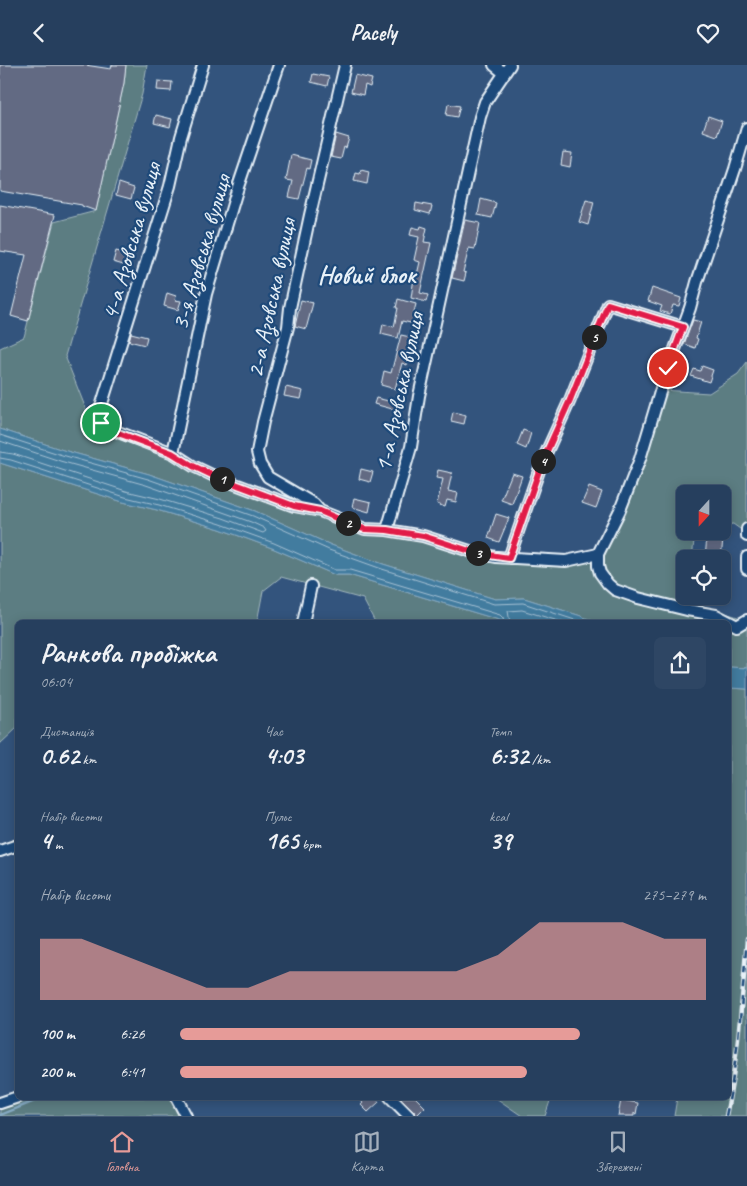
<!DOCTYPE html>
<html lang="uk">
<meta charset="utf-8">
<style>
body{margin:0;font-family:Caveat,sans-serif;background:#2e4664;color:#f1f3f6;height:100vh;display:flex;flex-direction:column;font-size:19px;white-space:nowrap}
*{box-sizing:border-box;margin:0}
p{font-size:16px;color:#a4afbc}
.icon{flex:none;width:28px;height:28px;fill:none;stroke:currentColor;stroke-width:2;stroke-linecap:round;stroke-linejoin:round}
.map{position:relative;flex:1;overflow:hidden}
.details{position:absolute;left:15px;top:555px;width:716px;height:480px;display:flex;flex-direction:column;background:#263f5e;border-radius:8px;box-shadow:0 2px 12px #0003,0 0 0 1px #425873}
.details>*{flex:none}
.needle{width:32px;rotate:201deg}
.tools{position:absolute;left:676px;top:420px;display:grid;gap:10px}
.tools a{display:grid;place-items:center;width:55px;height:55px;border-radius:8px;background:#263f5e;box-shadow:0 2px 12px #0003,0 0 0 1px #425873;font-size:25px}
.pin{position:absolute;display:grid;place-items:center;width:42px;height:42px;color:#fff;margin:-21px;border:2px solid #fff;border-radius:50%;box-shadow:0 1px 5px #0007}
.km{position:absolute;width:25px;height:25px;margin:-12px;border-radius:50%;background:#222;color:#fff;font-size:14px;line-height:25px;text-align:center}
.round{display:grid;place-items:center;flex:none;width:52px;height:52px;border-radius:8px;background:#2e4664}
.overview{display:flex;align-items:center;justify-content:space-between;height:85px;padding:0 25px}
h1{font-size:28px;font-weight:600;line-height:38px}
.metrics{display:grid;grid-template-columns:repeat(3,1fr);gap:8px;height:85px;padding:5px 25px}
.metrics div{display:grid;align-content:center}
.metrics b{font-size:25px;font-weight:600}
.metrics small{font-size:14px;font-weight:400}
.metrics p{font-size:14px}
.chart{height:140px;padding:10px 25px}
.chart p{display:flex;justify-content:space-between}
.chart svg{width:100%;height:90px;margin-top:5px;fill:#e69b98;opacity:.7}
ul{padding:0 25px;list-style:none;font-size:16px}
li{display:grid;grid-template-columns:80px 60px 1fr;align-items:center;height:38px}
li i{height:12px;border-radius:6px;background:#e69b98}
header{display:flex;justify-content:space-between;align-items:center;height:65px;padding:0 25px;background:#263f5e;font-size:22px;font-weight:600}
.tabs{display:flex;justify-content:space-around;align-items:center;height:70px;border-top:1px solid #425873;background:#263f5e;font-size:14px;color:#a4afbc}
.tabs a{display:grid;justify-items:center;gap:2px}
.tabs .active{color:#e69b98}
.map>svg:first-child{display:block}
</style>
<header><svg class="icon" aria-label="back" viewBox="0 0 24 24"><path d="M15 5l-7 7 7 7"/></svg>Pacely<svg class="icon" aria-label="heart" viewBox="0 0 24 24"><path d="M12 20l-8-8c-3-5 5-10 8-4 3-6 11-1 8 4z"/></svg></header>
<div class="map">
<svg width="747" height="1051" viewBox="0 0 747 1051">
<rect width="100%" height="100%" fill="#33547d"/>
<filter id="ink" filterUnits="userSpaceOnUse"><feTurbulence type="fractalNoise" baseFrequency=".02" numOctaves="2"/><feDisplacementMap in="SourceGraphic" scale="10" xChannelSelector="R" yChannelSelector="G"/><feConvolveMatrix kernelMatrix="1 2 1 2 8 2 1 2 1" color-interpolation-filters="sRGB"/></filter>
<g filter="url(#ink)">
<path fill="#5c7d82" stroke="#a2b7bd" d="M126 0H147L142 29 65 291 93 362 169 391 191 406 287 443 306 442 347 463 364 468 379 469 419 475 505 497 598 488 639 396 662 325 709 328 738 309 747 297V469L733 459 723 460 722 429H685V466H695L692 494H685V531H688V536L747 555V603L729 602V558L595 557 581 551 524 533 495 534 383 499 331 480 255 446 149 409 63 385 0 364V283L24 272 54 157 96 146 124 18Z
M0 398 123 437 157 445 220 464 272 483 335 510H349L506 557H375L363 534 281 512 263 526 257 557 18 558 17 663 0 679Z
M729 623 747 624V1051H674L677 1033 729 1032Z
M27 1032 171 1033 181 1051H0V1042Z
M496 1033H551L545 1051H522Z"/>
<path fill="#437b9f" stroke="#85aac3" d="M0 364 63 385 149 409 255 446 331 480 383 499 495 534 524 533 581 551 595 557H506L349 510H335L272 483 220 464 157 445 123 437 0 398Z
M729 602 747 603V624L729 623Z"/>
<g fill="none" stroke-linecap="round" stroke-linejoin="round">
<path stroke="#a6c2d4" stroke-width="1" d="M0 370 62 390 148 414 253 451 329 485 382 504 494 539 523 538 584 558
M0 376 60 396 146 420 251 457 264 463 266 466 263 468 223 453 160 434 126 426 13 389 0 387
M0 393 11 395 125 432 159 440 221 459 274 478 335 505H350L500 550 503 553 504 558
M510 558 508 546 522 545 565 558"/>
<path stroke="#85aac3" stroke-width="2.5" d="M0 1050 37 1035"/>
</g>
<path fill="#626b83" stroke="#e8f1f8" d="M0 0H85L111 4 112 0H126L124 18 96 146 82 141V140L0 126Z
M313 9 329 12 327 21 311 17Z
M355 10 372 14 370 22 365 20 363 30 351 27Z
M158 16 172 17 171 26 157 25Z
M448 39 460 41 457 52 446 50Z
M156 50 172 54 170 62 154 58Z
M708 51 722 56 717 71 703 66Z
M336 69 349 73 346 83 344 82 341 94 331 92Z
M563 87 572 88 570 102 561 100Z
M291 90 311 95 309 104 307 103 299 134 289 132 293 116 286 115Z
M361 105 369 107 367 119 354 116 356 108 360 109Z
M119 118 134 123 131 134 116 130Z
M481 134 496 138 492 153 478 150Z
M586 135 594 137 588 160 579 157Z
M416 138 432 141 430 149 415 145Z
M0 140 55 150 28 256 11 251 26 190 0 186Z
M465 155 480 158 475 184 469 183 463 207 466 208 464 216 452 213Z
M421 161 427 163 424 177 431 178 420 228 428 230 426 237 411 233 414 213 416 214 420 197 414 195 419 172 410 170 412 162 420 164Z
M116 186 124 188 123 191 129 193 127 201 113 197Z
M652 223 681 233 679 241 673 240 670 249 660 246 662 241 648 236Z
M167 228 176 231 175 235 181 236 178 245 164 241Z
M398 234 416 239 413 251 420 253 419 260 402 256 398 273 381 269 383 259 394 262 398 243H396Z
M301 235 313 238 306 264 295 261Z
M693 255 701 257 696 273 698 274 695 283 684 279Z
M131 268 147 272 145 280 129 276Z
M401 270 419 274 416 286 410 284 407 300 402 298 395 324 381 320 384 306 391 308Z
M702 301 713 305 709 317 691 311 694 304 700 306Z
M676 302 688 306 685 315 672 311Z
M286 322 303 326 301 334 284 331Z
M376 333 397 338 396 345 374 339Z
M453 347 466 350 464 359 451 356Z
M523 365 531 368 526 384 517 380Z
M361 404 373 407 370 417 359 414Z
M438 405 452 408 448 426 458 428 456 437 447 435 445 442 437 439 443 414 436 413Z
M512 408 522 411 512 439 501 435Z
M589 422 602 427 596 443 582 438Z
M354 433 371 437 369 447 352 442Z
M496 449 509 453 499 477 488 473Z
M707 471 723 473 721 494H705Z
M357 1032H375L379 1037 368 1047 361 1040 363 1038Z
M400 1032H415L425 1042 416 1051 414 1046Z
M621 1035 638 1038 636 1049 634 1048V1051H618Z"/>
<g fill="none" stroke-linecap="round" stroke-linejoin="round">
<g stroke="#e8f1f8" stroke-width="14">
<path id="minor" d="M203 0 181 72 170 121 100 345V353L105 362 173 388 193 401 214 411 294 441 320 446 365 464 387 465 423 471 476 488 496 492 566 496 598 489
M494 0 504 8
M747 63 735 104 697 217 690 243 663 317 640 394 620 445 598 489V501L600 508 608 519 615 525 638 533 687 545 716 550 737 561 747 555
M173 388 206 229 238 122 279 0
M320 446 314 439 268 412 260 399 257 387 263 357 288 262 290 243 310 150 345 0
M747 464V471
M387 465 411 382 419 331 480 52 485 37 510 0
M747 492V504
M509 493 542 397 570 335 608 239 683 262
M303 558 311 521
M0 786 18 780
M176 1032 186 1051
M390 1032 409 1051
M0 1038 18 1032"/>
</g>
<use href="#minor" stroke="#1f4a7a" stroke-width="10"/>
<g stroke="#e8f1f8" stroke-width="4.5">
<path id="rail" d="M726 1051C738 993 742 933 747 874"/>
</g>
<use href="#rail" stroke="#1f4a7a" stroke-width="2.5" stroke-dasharray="8" stroke-linecap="butt"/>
</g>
</g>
<g fill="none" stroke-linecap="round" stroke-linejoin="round" filter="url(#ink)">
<g stroke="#fff" stroke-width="10">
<path id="route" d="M101 358 104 362 110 365 172 388 193 401 214 411 294 441 320 446 357 462 365 464 387 465 423 471 476 488 509 493 542 397 570 335 608 239 683 262 668 303"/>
</g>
<use href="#route" stroke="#e11d48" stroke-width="6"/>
</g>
<g text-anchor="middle" stroke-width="4.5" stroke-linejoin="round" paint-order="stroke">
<g font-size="24" fill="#e8f1f8" stroke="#1f4a7a">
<text transform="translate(131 176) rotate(-74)" y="8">4-а Азовська вулиця</text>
<text transform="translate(201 187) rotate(-74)" y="8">3-я Азовська вулиця</text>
<text transform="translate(271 233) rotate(-78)" y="8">2-а Азовська вулиця</text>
<text transform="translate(399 327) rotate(-78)" y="8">1-а Азовська вулиця</text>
</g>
<g font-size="25" font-weight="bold" fill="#e8f1f8" stroke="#1f4a7a">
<text x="367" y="218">Новий блок</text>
</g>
</g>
</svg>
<div class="tools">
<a><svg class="needle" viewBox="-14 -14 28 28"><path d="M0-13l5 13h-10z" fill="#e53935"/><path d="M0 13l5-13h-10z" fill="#a4afbc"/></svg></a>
<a><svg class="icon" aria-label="locate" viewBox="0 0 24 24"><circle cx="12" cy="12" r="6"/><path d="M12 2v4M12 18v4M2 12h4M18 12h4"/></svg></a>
</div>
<div class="pin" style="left:101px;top:358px;background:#1e9e55"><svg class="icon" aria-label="arrive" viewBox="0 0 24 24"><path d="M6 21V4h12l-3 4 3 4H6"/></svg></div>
<div class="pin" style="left:668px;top:303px;background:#d93025"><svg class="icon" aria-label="check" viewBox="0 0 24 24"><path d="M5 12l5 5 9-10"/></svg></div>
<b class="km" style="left:222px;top:414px">1</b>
<b class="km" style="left:348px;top:458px">2</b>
<b class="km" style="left:478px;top:488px">3</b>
<b class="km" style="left:543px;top:396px">4</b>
<b class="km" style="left:594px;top:272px">5</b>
<section class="details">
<div class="overview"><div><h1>Ранкова пробіжка</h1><p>06:04</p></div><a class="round"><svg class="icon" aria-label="share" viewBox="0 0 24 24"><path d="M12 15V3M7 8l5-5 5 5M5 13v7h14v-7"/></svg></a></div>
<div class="metrics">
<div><p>Дистанція</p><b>0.62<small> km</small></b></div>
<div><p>Час</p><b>4:03</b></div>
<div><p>Темп</p><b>6:32<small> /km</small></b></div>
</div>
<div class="metrics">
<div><p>Набір висоти</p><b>4<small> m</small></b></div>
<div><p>Пульс</p><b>165<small> bpm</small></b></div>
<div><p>kcal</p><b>39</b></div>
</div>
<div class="chart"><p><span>Набір висоти</span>275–279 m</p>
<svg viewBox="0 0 160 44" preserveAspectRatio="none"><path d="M0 44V14L10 14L20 22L30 30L40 38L50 38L60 30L70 30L80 30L90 30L100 30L110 22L120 6L130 6L140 6L150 14L160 14V44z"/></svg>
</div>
<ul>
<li><b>100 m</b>6:26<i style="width:76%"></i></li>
<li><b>200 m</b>6:41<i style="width:66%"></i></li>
</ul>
</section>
</div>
<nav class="tabs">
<a class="active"><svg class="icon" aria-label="home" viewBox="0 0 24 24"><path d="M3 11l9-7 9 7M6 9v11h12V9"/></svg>Головна</a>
<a><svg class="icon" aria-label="map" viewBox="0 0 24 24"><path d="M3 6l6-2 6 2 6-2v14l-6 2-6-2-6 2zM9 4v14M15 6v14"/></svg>Карта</a>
<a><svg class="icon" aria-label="saved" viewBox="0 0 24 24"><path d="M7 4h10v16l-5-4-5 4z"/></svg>Збережені</a>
</nav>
